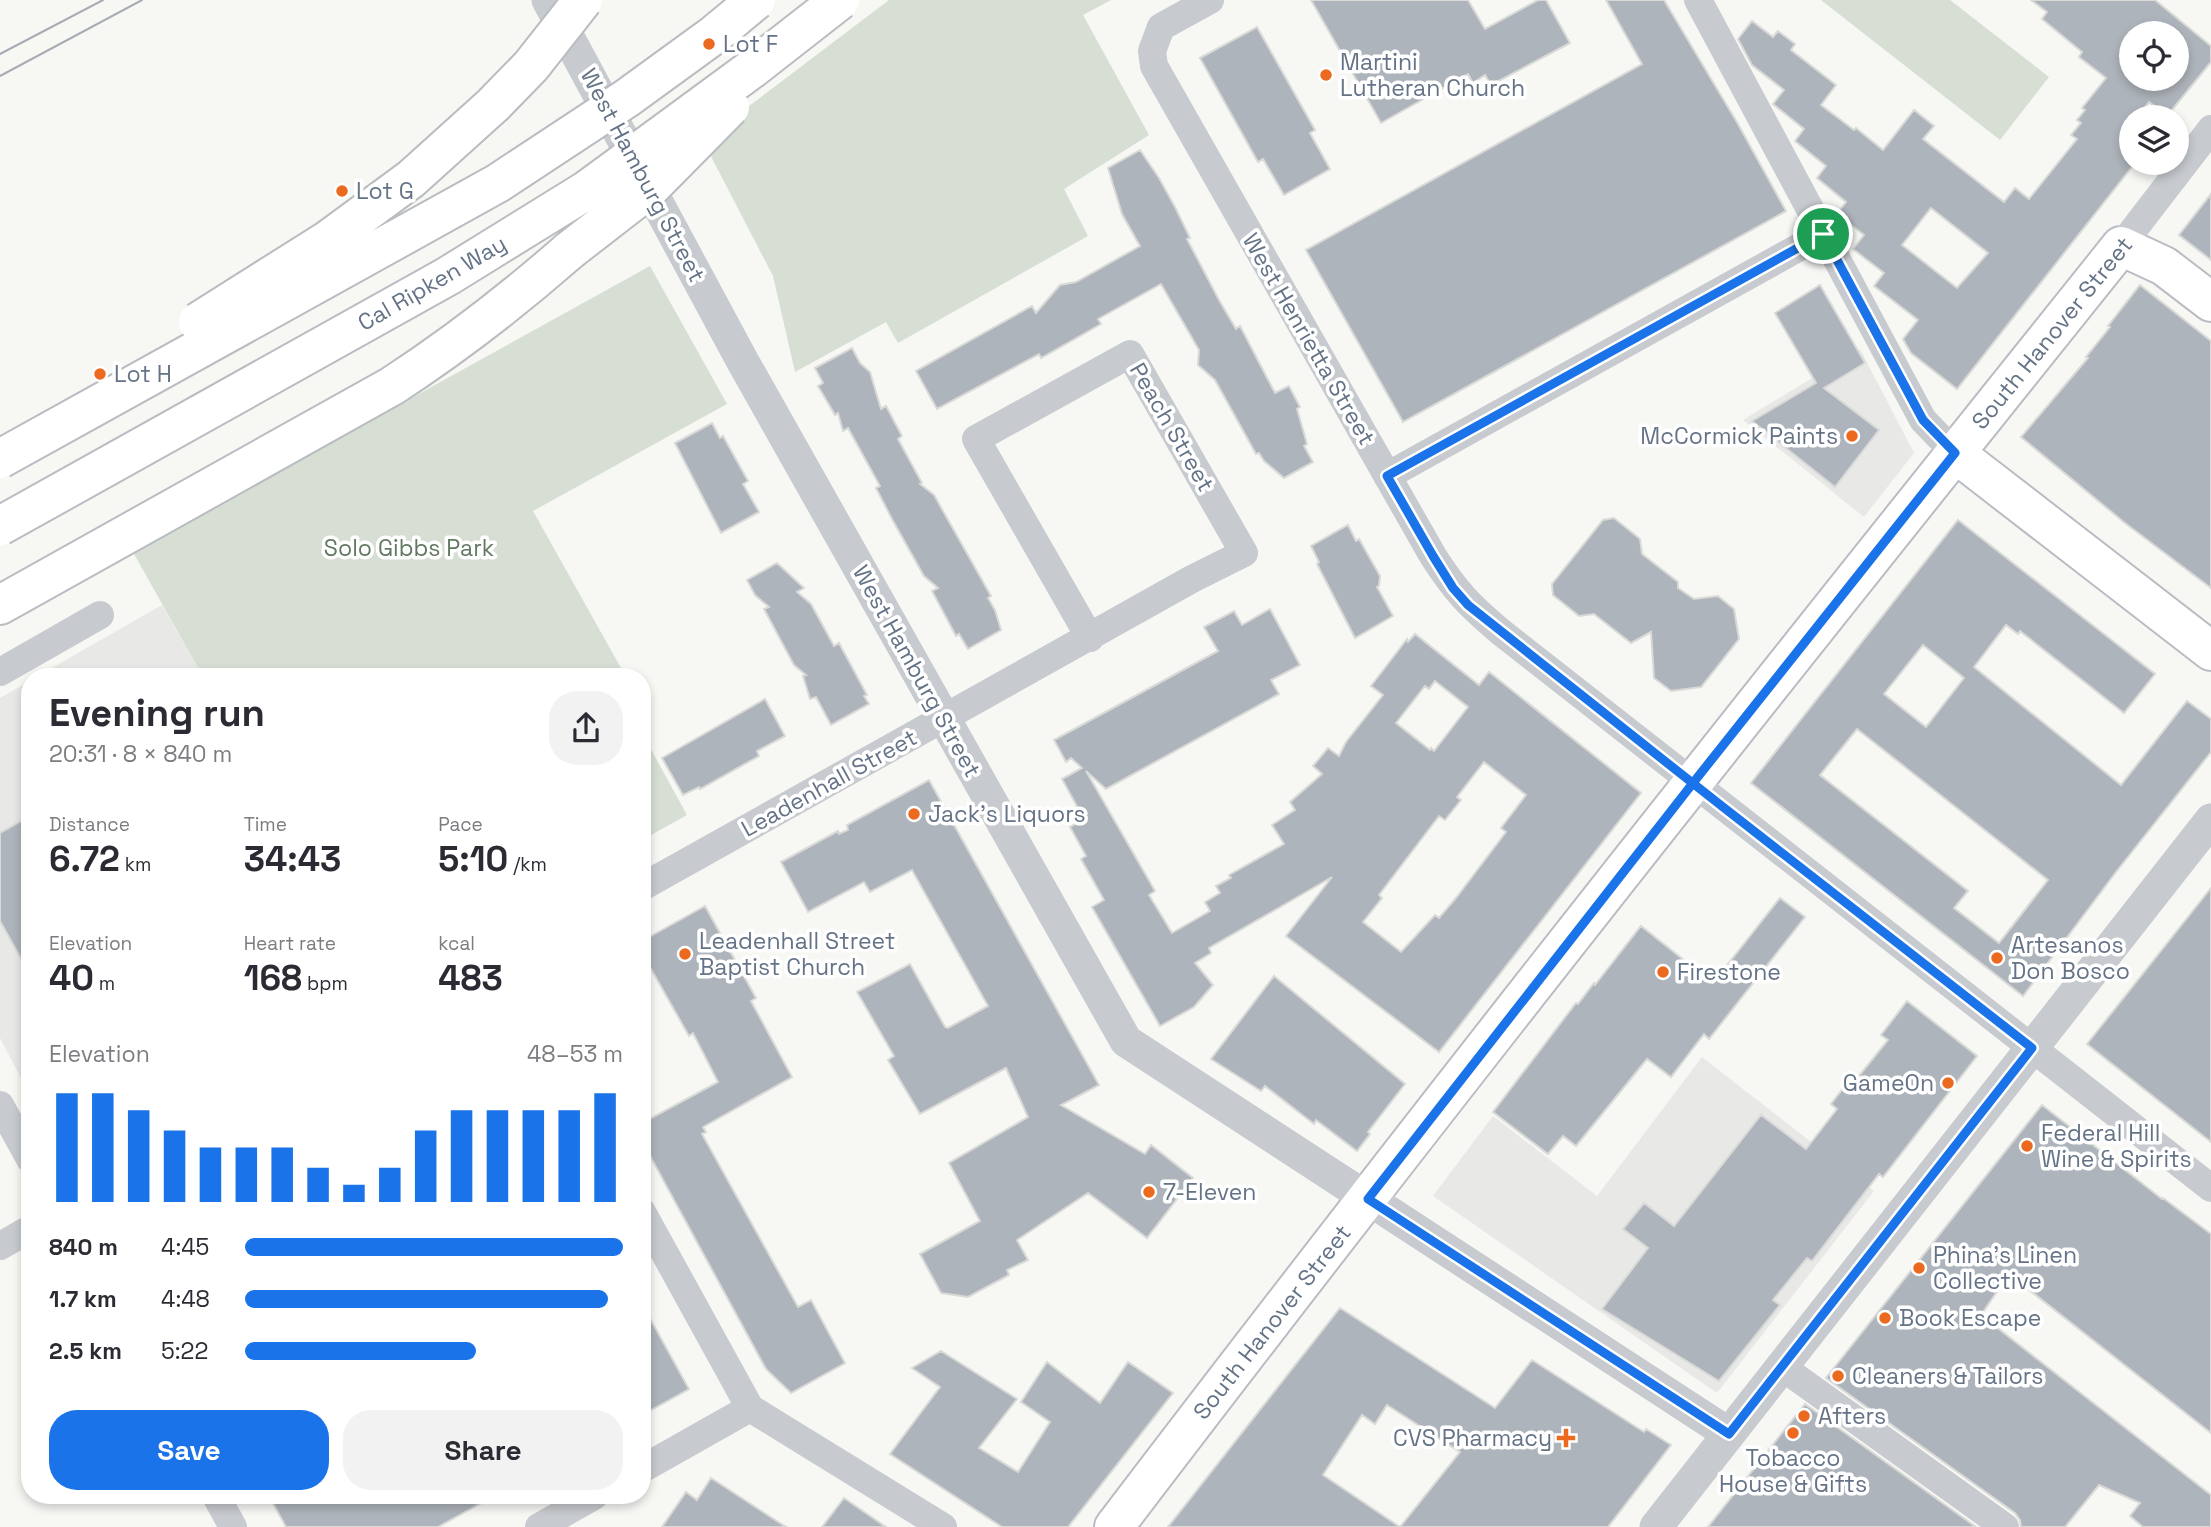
<!DOCTYPE html>
<meta charset="utf-8">
<style>
body{margin:0;font-family:"Space Grotesk",sans-serif;background:#f2f2f3;color:#2b2b33;height:100vh;display:flex;flex-direction:column;font-size:26px;white-space:nowrap}
*{box-sizing:border-box;margin:0}
p{font-size:23px;color:#7c7c81}
.icon{flex:none;width:38px;height:38px;fill:none;stroke:currentColor;stroke-width:2;stroke-linecap:round;stroke-linejoin:round}
.map{position:relative;flex:1;overflow:hidden}
.panel{position:absolute;left:21px;top:668px;width:630px;height:836px;display:flex;flex-direction:column;background:#fff;border-radius:28px;box-shadow:0 4px 10px #0003}
.panel>*{flex:none}
.controls{position:absolute;left:2119px;top:21px;display:grid;gap:14px}
.controls a{display:grid;place-items:center;width:70px;height:70px;border-radius:50%;background:#fff;box-shadow:0 4px 10px #0003;font-size:35px}
.pin{position:absolute;display:grid;place-items:center;width:60px;height:60px;color:#fff;margin:-30px;border:4px solid #fff;border-radius:50%;box-shadow:0 2px 7px #0007}
.round{display:grid;place-items:center;flex:none;width:74px;height:74px;border-radius:28px;background:#f2f2f3}
.overview{display:flex;align-items:center;justify-content:space-between;height:119px;padding:0 28px}
h1{font-size:38px;font-weight:700;line-height:52px}
.metrics{display:grid;grid-template-columns:repeat(3,1fr);gap:10px;height:119px;padding:7px 28px}
.metrics div{display:grid;align-content:center}
.metrics b{font-size:35px;font-weight:700}
.metrics small{font-size:19px;font-weight:400}
.metrics p{font-size:19px}
.chart{height:196px;padding:14px 28px}
.chart p{display:flex;justify-content:space-between}
.chart svg{width:100%;height:126px;margin-top:7px;stroke:#1a73e8;stroke-width:6}
.primary-button{display:flex;gap:14px;margin-top:auto;padding:14px 28px}
.primary-button a{flex:1;height:80px;border-radius:28px;background:#1a73e8;color:#fff;font-size:28px;font-weight:700;line-height:80px;text-align:center}
.primary-button a+a{background:#f2f2f3;color:#2b2b33}
ul{padding:0 28px;list-style:none;font-size:23px}
li{display:grid;grid-template-columns:112px 84px 1fr;align-items:center;height:52px}
li i{height:18px;border-radius:9px;background:#1a73e8}
.map>svg:first-child{display:block}
</style>
<div class="map">
<svg width="2211" height="1527" viewBox="0 0 2211 1527">
<rect width="100%" height="100%" fill="#f7f7f4"/>
<path fill="#e8e8e7" d="M1860 349 1914 453 1864 517 1743 420Z
M162 605 203 677H36Z
M30 681V1073L21 1078 0 1038V698Z
M1702 1057 1874 1191 1717 1393 1433 1196 1493 1116 1597 1196Z"/>
<path fill="#d7dfd5" d="M889 0H1111L1083 15 1149 135 1064 189 1088 236 898 343 886 322 795 372 773 276 703 141Z
M1821 0H1950L2049 77 2000 140Z
M650 266 727 404 533 511 626 677H203L133 552Z
M642 733 687 815 642 840Z"/>
<path fill="#aeb4bb" stroke="#d9d9d7" stroke-width="2" fill-rule="evenodd" d="M1311 0H1468L1485 29 1538 0H1546L1570 43 1491 85 1485 75 1473 83 1468 74 1381 123Z
M1606 0H1664L1738 124 1786 211 1403 422 1306 250 1642 64Z
M2031 0H2155L2211 46V62L2167 116 2149 102 2138 117H2132L2130 163H2135L1957 389 1911 353 1903 339 1918 320 1874 286 1884 273 1853 249 1864 235 1837 214 1846 202 1817 178 1826 166 1795 141 1804 129 1773 104 1784 90 1752 65 1738 39 1752 21 1773 37 1778 31 1795 44 1791 50 1836 85 1821 105 1854 130 1856 128 1883 150 1914 110 1934 126 1923 139 2004 202 2015 188 2029 199 2077 139 2071 135 2081 123 2077 120 2085 110 2082 108 2106 78 2079 57 2082 52 2042 19 2047 12ZM2132 33H2177V79H2132ZM1931 208 1988 253 1957 288 1902 245Z
M1257 27 1315 130 1310 133 1330 169 1284 195 1263 159 1258 162 1200 58Z
M1140 150 1159 178 1175 207 1190 238 1187 239 1219 300 1236 329 1240 326 1275 393 1289 386 1300 407 1297 409 1307 444 1304 446 1313 462 1284 478 1264 461 1259 453 1256 454 1215 380 1198 365 1199 350 1161 284 1098 319 1101 324 1041 358 1039 354 937 409 916 371 1032 306 1036 313 1060 285 1076 282 1140 246 1122 214 1108 168Z
M2211 194V260L2179 235Z
M1820 285 1865 363 1824 388 1879 430 1835 487 1752 421 1816 383 1775 313Z
M2140 285 2211 341V588L2125 523 2021 437 2088 358 2086 357 2110 327 2108 326Z
M852 348 860 363 870 372 881 409 886 406 902 436 898 439 922 483 920 484 934 495 991 596 988 598 995 610 1001 630 968 649 959 634 956 636 932 591 938 588 924 576 892 519 876 488 880 486 848 428 843 431 838 413 835 415 818 386 823 383 815 368Z
M712 423 720 438 723 436 748 481 743 484 759 512 721 533 675 443Z
M1614 518 1640 539 1642 554 1678 582V588L1694 599 1718 596 1734 609 1739 639 1701 687 1671 691 1654 678 1651 632 1631 643 1594 614 1579 616 1553 595 1552 584 1603 520Z
M1958 520 2155 674 2124 713 2020 631 2018 634 2006 625 1974 667 2121 785 2187 701 2211 719V752L2116 872 2023 996 1751 783ZM1923 645 1964 678 1926 727 1884 694ZM1857 729 2048 880 1999 943 1954 908 1968 891 1820 775Z
M1348 525 1356 541 1359 539 1380 576 1379 586 1377 587 1393 616 1355 638 1317 564 1319 562 1311 546Z
M777 563 804 588 797 592 811 604 834 646 839 643 867 695 864 696 869 704 831 725 816 697 810 699 803 676 806 675 794 665 764 609 769 607 755 595 747 580Z
M1270 609 1300 665 1271 680 1279 694 1106 789 1086 771 1155 891 1149 895 1172 933 1210 911 1205 902 1220 893 1216 886 1231 878 1229 875 1284 844 1272 825 1295 810 1290 802 1322 774 1313 766 1328 748 1339 756 1346 742 1383 695 1371 686 1407 639 1408 642 1415 634 1479 685 1489 672 1641 793 1439 1052 1286 936 1332 877 1209 948 1211 953 1195 963 1213 985 1194 1007 1160 1026 1092 907 1104 900 1081 859 1086 856 1070 827 1084 819 1062 779 1082 768 1071 758 1066 762 1054 740 1218 651 1204 627 1234 611 1242 625ZM1435 681 1468 707 1434 751 1431 748 1430 750 1396 723 1425 686 1429 689ZM1484 762 1526 795 1501 828 1506 832 1456 898 1439 918 1435 915 1401 952 1363 922 1382 898 1379 895 1439 816 1445 820 1461 800 1457 797Z
M765 699 785 736 757 751 759 756 700 789 699 787 683 795 662 758Z
M929 780 1099 1085 1061 1105 1145 1154 1151 1145 1193 1178 1147 1238 1088 1193 1017 1240 1028 1260 1007 1270 1009 1275 968 1297 941 1293 920 1254 980 1221 949 1163 1028 1117 1006 1068 920 1114 888 1060 894 1056 857 992 910 964 945 1027 948 1028 988 1006 912 870 870 892 864 882 808 912 781 862 838 831 839 834 848 830 847 825Z
M30 816V975L0 921V833Z
M2211 888V1142L2087 1044Z
M1780 898 1805 917 1709 1039 1704 1034 1671 1077 1647 1059 1576 1146 1563 1136 1548 1154 1493 1112 1576 1003 1578 1004 1594 983 1595 985 1641 926 1713 983Z
M705 906 756 998 751 1001 792 1077 703 1127 706 1132 702 1134 798 1307 811 1300 845 1363 791 1393 766 1369 642 1141V1123L718 1082 693 1033 689 1036 642 953V941Z
M1274 976 1405 1084 1368 1132 1370 1134 1357 1151 1316 1120 1314 1124 1265 1086 1261 1091 1211 1059Z
M1907 1001 1977 1056 1883 1177 1879 1174 1812 1261 1807 1258 1773 1300 1780 1305 1719 1381 1602 1309 1648 1248 1623 1229 1644 1203 1674 1226 1761 1115 1806 1149 1837 1109 1831 1104 1855 1073 1859 1076 1888 1040 1881 1035Z
M2042 1105 2162 1199 2163 1198 2211 1234V1433L2009 1274 1981 1315 2211 1495V1527H2143L2130 1516 2140 1503 2099 1485 2065 1527H2021L2020 1520 2015 1513 1826 1378Z
M642 1304 689 1389 642 1415Z
M1340 1308 1495 1408 1532 1360 1644 1432 1646 1429 1671 1445 1608 1527H1168ZM1387 1405 1460 1452 1400 1527 1323 1475 1362 1415 1375 1424Z
M941 1351 1017 1399 979 1448 1018 1472 1050 1422 1021 1402 1047 1362 1100 1403 1128 1362 1173 1393 1068 1527H1002L890 1454 940 1387 912 1368Z
M1805 1404 1976 1527H1708Z
M711 1478 786 1527H662L686 1492 697 1500Z
M269 1496H494L438 1527H286Z
M844 1498 886 1527H822Z"/>
<g fill="none" stroke-linecap="round" stroke-linejoin="round">
<g stroke="#b9bdc3" stroke-width="42">
<path id="secondary" d="M1955 453 2211 651
M1114 1527C1443 1095 1781 670 2121 246L2164 266 2211 302"/>
</g>
<g stroke="#b9bcc0" stroke-width="42">
<path id="motorway" d="M0 605 392 386C455 345 513 300 570 250"/>
</g>
<path stroke="#c7cace" stroke-width="28" d="M1210 0 1161 27 1152 51 1154 66 1433 556C1456 592 1470 606 1502 633L2211 1188
M1698 0 1923 420 1955 453
M2121 246 2211 129
M1387 476 1823 234
M0 672 100 615
M642 887 1192 579 1244 553 1130 354 976 439 1090 638
M0 1105 30 1159
M642 1212 750 1408 943 1527
M0 1246 30 1229
M1782 1367 2005 1527
M642 1469 750 1408
M216 1496 233 1527
M539 1527 594 1496"/>
<path stroke="#c7cace" stroke-width="33" d="M548 0 743 362 1126 1041 1729 1434
M1656 1527 2211 820"/>
<use href="#secondary" stroke="#fff" stroke-width="38"/>
<use href="#motorway" stroke="#fff" stroke-width="38"/>
<path stroke="#a7acb3" stroke-width="2" d="M0 54 103 0
M0 76 142 0"/>
<g stroke="#b9bcc0" stroke-width="42" stroke-linecap="butt">
<path id="motorway-bridge" d="M570 250 650 188 730 107
M198 322 328 240 411 179 493 105 531 66 583 0
M0 459 498 183 627 98 715 34 756 0
M0 526 448 276 587 190 753 68 840 0"/>
</g>
<use href="#motorway-bridge" stroke="#fff" stroke-width="38"/>
</g>
<g fill="none" stroke-linecap="round" stroke-linejoin="round">
<g stroke="#fff" stroke-width="14">
<path id="route" d="M1823 234 1923 420 1955 453 1693 783 1368 1199 1729 1434 2032 1048 1723 807 1671 766 1468 605 1453 588 1433 556 1387 476 1823 234"/>
</g>
<use href="#route" stroke="#1a73e8" stroke-width="9"/>
</g>
<g fill="#ec6920" stroke="#fff" stroke-width="2.5">
<circle cx="709" cy="44" r="7"/>
<circle cx="1326" cy="75" r="7"/>
<circle cx="342" cy="191" r="7"/>
<circle cx="100" cy="374" r="7"/>
<circle cx="1852" cy="436" r="7"/>
<circle cx="914" cy="814" r="7"/>
<circle cx="685" cy="954" r="7"/>
<circle cx="1997" cy="958" r="7"/>
<circle cx="1663" cy="972" r="7"/>
<circle cx="1948" cy="1083" r="7"/>
<circle cx="2027" cy="1146" r="7"/>
<circle cx="1149" cy="1192" r="7"/>
<circle cx="1919" cy="1268" r="7"/>
<circle cx="1885" cy="1318" r="7"/>
<circle cx="1838" cy="1376" r="7"/>
<circle cx="1804" cy="1416" r="7"/>
<circle cx="1793" cy="1433" r="7"/>
<path d="M1562.5 1427.5h7v7h7v7h-7v7h-7v-7h-7v-7h7z"/>
</g>
<g text-anchor="middle" stroke-width="7" stroke-linejoin="round" paint-order="stroke">
<g font-size="23" fill="#657387" stroke="#fff" text-anchor="start">
<text x="723" y="52">Lot F</text>
<text x="1340" y="70">Martini<tspan x="1340" dy="26">Lutheran Church</tspan></text>
<text x="356" y="199">Lot G</text>
<text x="114" y="382">Lot H</text>
<text x="1838" y="444" text-anchor="end">McCormick Paints</text>
<text x="928" y="822">Jack's Liquors</text>
<text x="699" y="949">Leadenhall Street<tspan x="699" dy="26">Baptist Church</tspan></text>
<text x="2011" y="953">Artesanos<tspan x="2011" dy="26">Don Bosco</tspan></text>
<text x="1677" y="980">Firestone</text>
<text x="1934" y="1091" text-anchor="end">GameOn</text>
<text x="2041" y="1141">Federal Hill<tspan x="2041" dy="26">Wine &amp; Spirits</tspan></text>
<text x="1163" y="1200">7-Eleven</text>
<text x="1933" y="1263">Phina's Linen<tspan x="1933" dy="26">Collective</tspan></text>
<text x="1899" y="1326">Book Escape</text>
<text x="1852" y="1384">Cleaners &amp; Tailors</text>
<text x="1818" y="1424">Afters</text>
<text x="1552" y="1446" text-anchor="end">CVS Pharmacy</text>
<text x="1793" y="1466" text-anchor="middle">Tobacco<tspan x="1793" dy="26">House &amp; Gifts</tspan></text>
</g>
<g font-size="23" fill="#657387" stroke="#fff">
<text transform="translate(643 175) rotate(62)" y="8">West Hamburg Street</text>
<text transform="translate(432 283) rotate(-30)" y="8">Cal Ripken Way</text>
<text transform="translate(2052 333) rotate(-51)" y="8">South Hanover Street</text>
<text transform="translate(1309 339) rotate(60)" y="8">West Henrietta Street</text>
<text transform="translate(1172 427) rotate(60)" y="8">Peach Street</text>
<text transform="translate(917 671) rotate(61)" y="8">West Hamburg Street</text>
<text transform="translate(829 783) rotate(-29)" y="8">Leadenhall Street</text>
<text transform="translate(1272 1322) rotate(-52)" y="8">South Hanover Street</text>
</g>
<g font-size="23" fill="#627860" stroke="#fff">
<text x="409" y="556">Solo Gibbs Park</text>
</g>
</g>
</svg>
<div class="controls">
<a><svg class="icon" aria-label="locate" viewBox="0 0 24 24"><circle cx="12" cy="12" r="6"/><path d="M12 2v4M12 18v4M2 12h4M18 12h4"/></svg></a>
<a><svg class="icon" aria-label="layers" viewBox="0 0 24 24"><path d="M12 4l9 5-9 5-9-5zM3 14l9 5 9-5"/></svg></a>
</div>
<div class="pin" style="left:1823px;top:234px;background:#1e9e55"><svg class="icon" aria-label="arrive" viewBox="0 0 24 24"><path d="M6 21V4h12l-3 4 3 4H6"/></svg></div>
<section class="panel">
<div class="overview"><div><h1>Evening run</h1><p>20:31 · 8 × 840 m</p></div><a class="round"><svg class="icon" aria-label="share" viewBox="0 0 24 24"><path d="M12 15V3M7 8l5-5 5 5M5 13v7h14v-7"/></svg></a></div>
<div class="metrics">
<div><p>Distance</p><b>6.72<small> km</small></b></div>
<div><p>Time</p><b>34:43</b></div>
<div><p>Pace</p><b>5:10<small> /km</small></b></div>
</div>
<div class="metrics">
<div><p>Elevation</p><b>40<small> m</small></b></div>
<div><p>Heart rate</p><b>168<small> bpm</small></b></div>
<div><p>kcal</p><b>483</b></div>
</div>
<div class="chart"><p><span>Elevation</span>48–53 m</p>
<svg viewBox="0 0 160 44" preserveAspectRatio="none"><path d="M5 44V6M15 44V6M25 44V12M35 44V19M45 44V25M55 44V25M65 44V25M75 44V32M85 44V38M95 44V32M105 44V19M115 44V12M125 44V12M135 44V12M145 44V12M155 44V6"/></svg>
</div>
<ul>
<li><b>840 m</b>4:45<i style="width:100%"></i></li>
<li><b>1.7 km</b>4:48<i style="width:96%"></i></li>
<li><b>2.5 km</b>5:22<i style="width:61%"></i></li>
</ul>
<div class="primary-button"><a>Save</a><a>Share</a></div>
</section>
</div>
